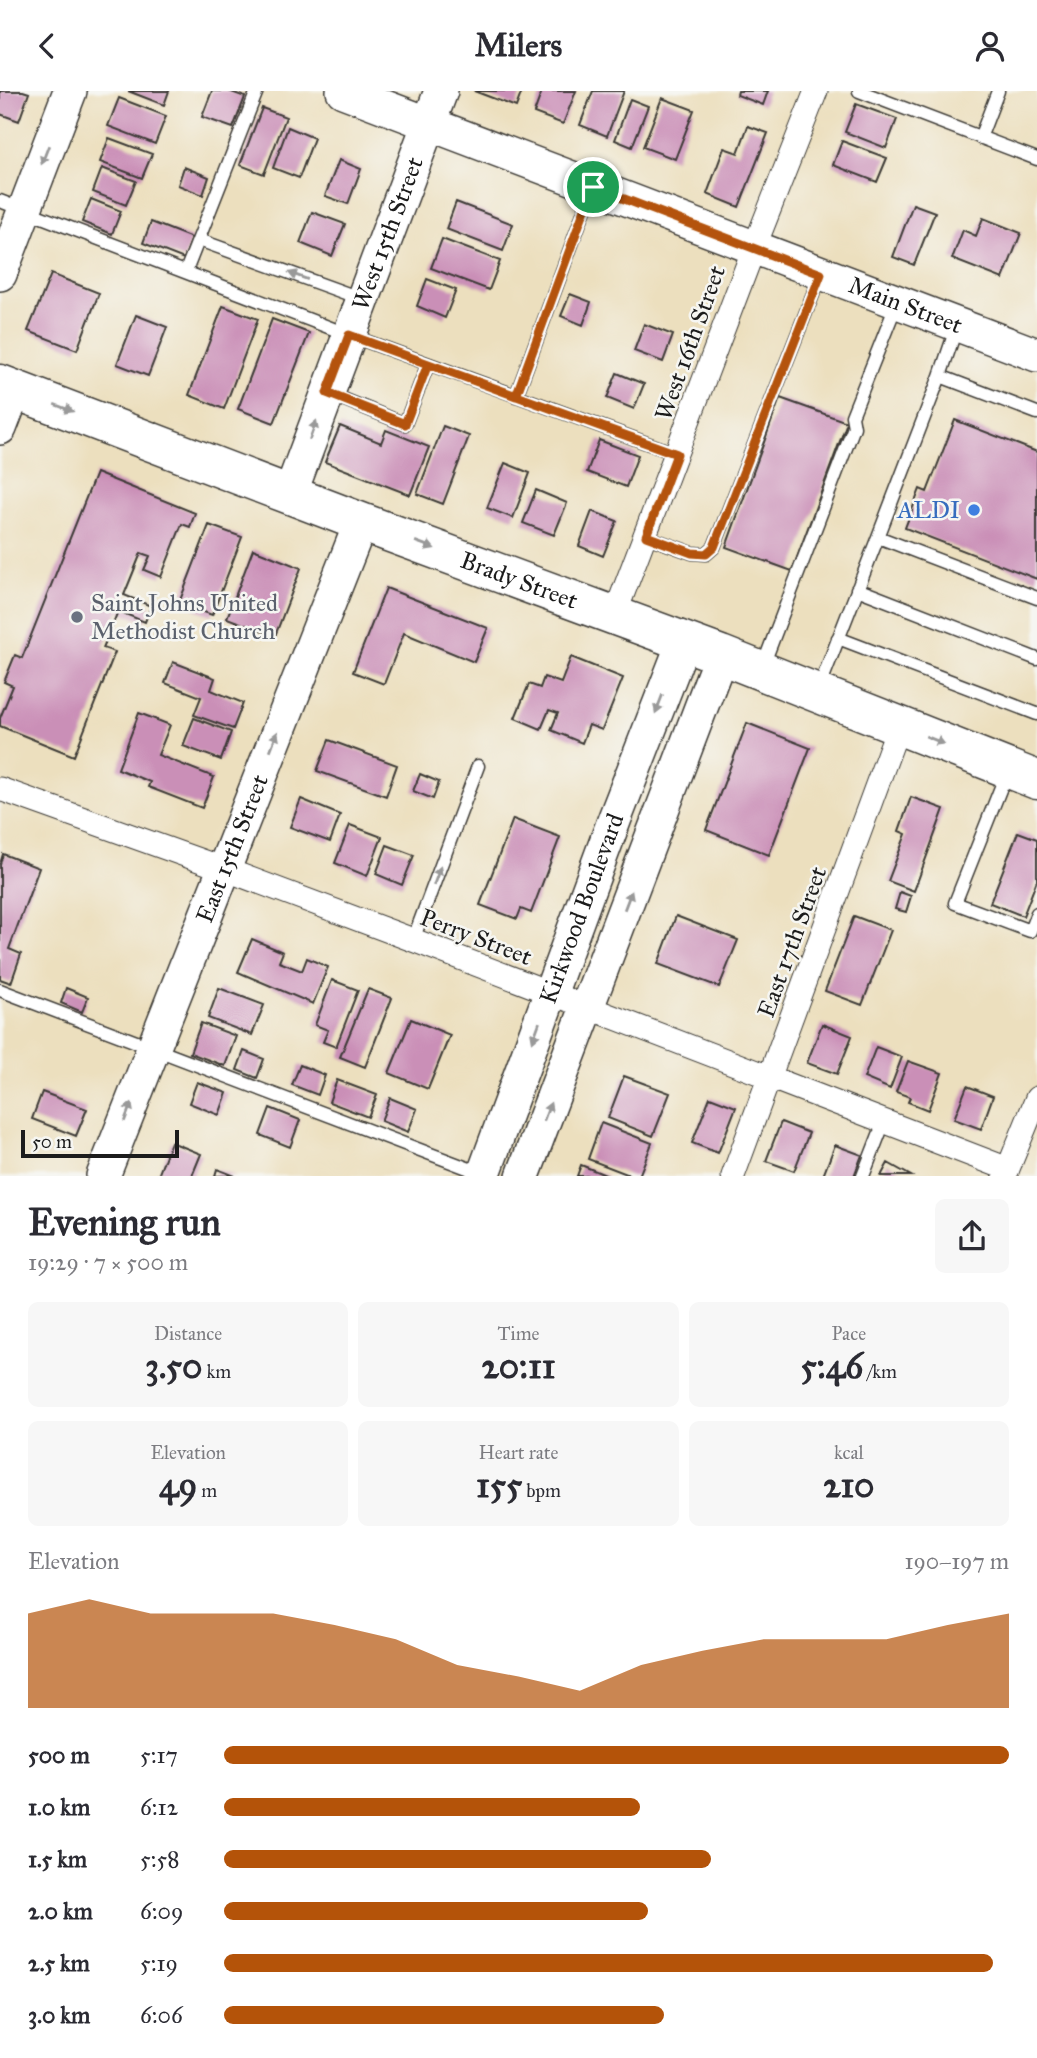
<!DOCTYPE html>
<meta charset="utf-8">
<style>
body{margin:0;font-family:"IM FELL Great Primer",serif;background:#f7f7f7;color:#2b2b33;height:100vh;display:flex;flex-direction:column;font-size:26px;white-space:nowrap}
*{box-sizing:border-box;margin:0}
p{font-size:23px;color:#7c7c81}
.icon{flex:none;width:38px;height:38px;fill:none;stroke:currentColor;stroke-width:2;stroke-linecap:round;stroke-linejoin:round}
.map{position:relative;height:1085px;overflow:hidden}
.panel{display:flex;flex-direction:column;background:#fff;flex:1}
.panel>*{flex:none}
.scale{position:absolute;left:21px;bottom:18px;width:158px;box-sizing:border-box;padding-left:7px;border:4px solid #1c1c1c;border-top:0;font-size:19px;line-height:24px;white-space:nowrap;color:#1c1c1c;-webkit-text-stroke:5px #f6f6f2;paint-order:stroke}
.pin{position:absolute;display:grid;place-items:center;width:60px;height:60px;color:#fff;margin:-30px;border:4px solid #fff;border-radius:50%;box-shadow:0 2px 7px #0007}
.round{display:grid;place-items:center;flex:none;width:74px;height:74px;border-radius:10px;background:#f7f7f7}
.head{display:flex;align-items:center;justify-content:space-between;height:119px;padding:0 28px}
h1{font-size:38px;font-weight:700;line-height:52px}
.metrics{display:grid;grid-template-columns:repeat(3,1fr);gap:10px;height:119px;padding:7px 28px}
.metrics div{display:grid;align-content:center;border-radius:10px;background:#f7f7f7;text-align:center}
.metrics b{font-size:35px;font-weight:700}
.metrics small{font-size:19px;font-weight:400}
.metrics p{font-size:19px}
.chart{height:196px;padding:14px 28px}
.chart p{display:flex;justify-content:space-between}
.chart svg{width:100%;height:126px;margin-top:7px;fill:#b45309;opacity:.7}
ul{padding:0 28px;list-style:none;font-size:23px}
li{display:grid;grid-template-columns:112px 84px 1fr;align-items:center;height:52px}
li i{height:18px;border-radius:9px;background:#b45309}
header{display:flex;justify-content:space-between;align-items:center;height:91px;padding:0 28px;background:#fff;font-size:32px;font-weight:700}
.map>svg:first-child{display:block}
</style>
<header><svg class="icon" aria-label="back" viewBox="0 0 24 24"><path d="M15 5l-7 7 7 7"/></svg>Milers<svg class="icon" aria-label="person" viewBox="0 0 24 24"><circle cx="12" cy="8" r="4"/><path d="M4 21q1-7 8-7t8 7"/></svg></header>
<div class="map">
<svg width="1037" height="1085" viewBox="0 0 1037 1085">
<rect width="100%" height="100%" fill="#f6f6f2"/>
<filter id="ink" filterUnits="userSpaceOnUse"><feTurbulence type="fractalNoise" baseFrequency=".0143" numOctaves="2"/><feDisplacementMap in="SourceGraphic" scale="14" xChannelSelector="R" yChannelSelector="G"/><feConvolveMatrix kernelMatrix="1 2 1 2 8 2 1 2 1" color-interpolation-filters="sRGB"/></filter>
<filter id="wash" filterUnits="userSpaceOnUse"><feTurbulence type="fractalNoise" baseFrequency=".00686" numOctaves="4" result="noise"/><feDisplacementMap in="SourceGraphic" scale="28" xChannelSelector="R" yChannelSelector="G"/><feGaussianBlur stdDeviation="1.57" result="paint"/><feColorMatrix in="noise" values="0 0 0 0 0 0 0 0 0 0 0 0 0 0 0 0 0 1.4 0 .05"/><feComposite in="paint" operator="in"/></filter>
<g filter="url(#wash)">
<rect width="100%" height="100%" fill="#ecdfbe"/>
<g id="blocks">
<path fill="#ca8fb7" d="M0 0H23L29 2 19 30 0 23Z
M128 0H169L164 14Z
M212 0H229L245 6 233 37 202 26Z
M474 0H522L516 16Z
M542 0H576L563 33 534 22Z
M593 0H624L607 45 580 34Z
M738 0H768L763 14 737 4Z
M119 7 166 25 155 53 108 35Z
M662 7 694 19 675 68 643 56Z
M630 8 648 15 632 56 615 49Z
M856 13 897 28 886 57 845 41Z
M262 17 286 26 264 83 240 74Z
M748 35 768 42 739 116 707 103 724 57 738 62Z
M288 36 314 47 299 87 273 77Z
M109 47 152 63 142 87 100 71Z
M842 50 887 67 877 91 833 74Z
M339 69 361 78 348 113 325 105Z
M184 76 209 86 203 104 178 94Z
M102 77 136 90 126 114 93 101Z
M91 108 121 120 112 143 82 131Z
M456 111 513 133 503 160 446 138Z
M913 113 935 121 914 174 893 166Z
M312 121 345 133 332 165 300 152Z
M983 127 1021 142 1003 188 952 168 963 139 976 145Z
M151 131 192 147 184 168 143 152Z
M442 148 500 170 489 199 431 177Z
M51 183 99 202 77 259 28 240Z
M427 188 456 199 445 227 417 215Z
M570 203 591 211 583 234 561 225Z
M223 215 258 228 224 318 189 304Z
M136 224 167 236 148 285 117 273Z
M272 228 309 242 274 332 238 318Z
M644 233 673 244 663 271 634 260Z
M617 282 644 293 634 318 607 307Z
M780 307 847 331 792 480 726 456Z
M955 329 1037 361V488L905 437 920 398 927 401Z
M340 335 381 352 386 339 429 356 410 404 325 371Z
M443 335 469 345 443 413 417 403Z
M599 349 638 364 626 396 587 381Z
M505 372 530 382 513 427 487 417Z
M96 382 195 422 190 436 182 433 161 486 144 479 150 465 141 462 124 504 151 515 145 531 118 520 103 557 115 561 74 665 0 635V627L13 595 4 591 15 564 22 567Z
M536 399 567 412 554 444 523 432Z
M592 420 617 430 603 465 579 455Z
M209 434 242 446 212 524 179 512Z
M253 458 301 477 275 545 227 527Z
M386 497 488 537 474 571 404 542 384 593 353 581Z
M571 566 623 587 602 639 589 634 582 652 551 639 558 622 549 619 541 638 515 627 529 593 540 597 544 586 561 592Z
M173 571 215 587 211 599 243 612 233 638 194 624 201 606 165 592Z
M139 622 170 634 158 664 214 686 202 717 148 696 150 691 118 678Z
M194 627 231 641 221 669 183 655Z
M747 632 810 657 769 764 706 739Z
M329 649 397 674 386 705 317 680Z
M420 683 439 691 433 708 413 700Z
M911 706 944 718 914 800 888 790 906 743 899 740Z
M301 708 340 724 330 751 290 736Z
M513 728 560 746 531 822 521 818 517 828 480 814Z
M350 734 382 746 367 785 335 772Z
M1018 741 1037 748V789L1023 825 990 812Z
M387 754 414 764 402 794 376 783Z
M3 763 39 777 9 858 21 863 11 892 0 888V773Z
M900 801 911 805 906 821 895 818Z
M676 825 738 849 719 896 658 873Z
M854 825 891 839 862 914 825 900Z
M252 848 283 861 279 871 302 880 307 867 328 876 313 913 238 881Z
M332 889 358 899 336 956 323 951 328 939 315 934Z
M66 897 88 906 82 921 61 912Z
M219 897 264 914 252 944 208 927Z
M368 898 392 907 365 976 340 966Z
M411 928 450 944 428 998 389 982Z
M201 932 236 945 225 975 190 962Z
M822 933 852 945 837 983 807 972Z
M876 956 902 966 890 998 864 987Z
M244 960 264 968 257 987 237 979Z
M908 970 942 982 928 1019 908 1011 910 1006 896 1001Z
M300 974 325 984 318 1004 292 994Z
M624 985 670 1002 653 1045 608 1027Z
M337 989 377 1004 368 1026 329 1011Z
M197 991 227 1002 219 1024 189 1012Z
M967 995 993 1005 981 1038 954 1028Z
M42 1001 87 1018 76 1045 32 1028Z
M710 1006 736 1016 718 1062 692 1052Z
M390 1007 417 1018 408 1041 381 1030Z
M270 1017 300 1029 290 1056 260 1044Z
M781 1031 809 1042 794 1080 766 1070Z
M601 1032 652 1052 639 1085H632L588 1068Z
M171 1051 201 1063 192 1085H158Z
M835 1054 862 1064 854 1085H823Z
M888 1072 911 1085H881Z
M581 1074 608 1085H577Z
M217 1078 235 1085H215Z"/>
</g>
</g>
<g filter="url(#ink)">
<use href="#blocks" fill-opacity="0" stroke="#3b3934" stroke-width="2"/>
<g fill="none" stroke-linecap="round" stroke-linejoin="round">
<g stroke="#3b3934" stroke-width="15">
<path id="lane" d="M859 0 1037 68
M980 47 998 0
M0 110 349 244 677 363
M199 149 362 208
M186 180 257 0
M940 285 957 235
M328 302 405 333 428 273
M516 305 593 96
M645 445 692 462 706 463 714 456 821 183
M878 446 940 285 1037 322
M857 498 1037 568
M838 547 1037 623
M762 577 854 336 852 325 897 212
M819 597 878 446 1037 507
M1007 681 955 812 1030 840 1037 822
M413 849 478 675
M0 899 483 1083
M863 1085 884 1031"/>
</g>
<g stroke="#3b3934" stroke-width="25">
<path id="street" d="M615 523 754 157 816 0
M0 698 224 778 413 849 1008 1078
M733 1085 899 634
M1005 1085 1037 1007"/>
</g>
<g stroke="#3b3934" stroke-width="36">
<g id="secondary">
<path id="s1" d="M343 0 1037 264"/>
<path d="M0 183 70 0"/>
<path d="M0 337 15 298"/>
<path id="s2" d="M290 403 441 0"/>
<path id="s3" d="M103 1085 361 431"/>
<path id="s4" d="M483 1085 615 727 684 550"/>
<path d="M523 1085 721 564"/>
</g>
</g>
<g stroke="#3b3934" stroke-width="41">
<g id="highway">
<path id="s5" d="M0 293 361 431 721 564 1037 689"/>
</g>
</g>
<use href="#lane" stroke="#fff" stroke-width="12"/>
<use href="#street" stroke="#fff" stroke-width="23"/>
<use href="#secondary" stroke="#fff" stroke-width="33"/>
<use href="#highway" stroke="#fff" stroke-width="38"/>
</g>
<defs><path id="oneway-solid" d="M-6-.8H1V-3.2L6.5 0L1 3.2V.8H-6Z" transform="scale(1.75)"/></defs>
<g fill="#999">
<use href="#oneway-solid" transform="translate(45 64) rotate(111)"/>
<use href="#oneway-solid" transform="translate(298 185) rotate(-160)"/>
<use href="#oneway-solid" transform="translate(64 317) rotate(21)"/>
<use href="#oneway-solid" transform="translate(313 339) rotate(-70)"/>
<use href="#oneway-solid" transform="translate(425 454) rotate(20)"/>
<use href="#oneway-solid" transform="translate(659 613) rotate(111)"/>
<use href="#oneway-solid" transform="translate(935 649) rotate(22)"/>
<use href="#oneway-solid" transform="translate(274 650) rotate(-69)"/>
<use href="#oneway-solid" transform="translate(437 785) rotate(-70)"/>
<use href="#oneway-solid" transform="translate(628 809) rotate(-69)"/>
<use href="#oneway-solid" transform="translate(536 941) rotate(110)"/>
<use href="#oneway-solid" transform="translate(128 1021) rotate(-69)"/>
<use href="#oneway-solid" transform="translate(547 1021) rotate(-69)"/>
</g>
</g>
<g fill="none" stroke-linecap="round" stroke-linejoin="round" filter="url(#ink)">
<g stroke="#fff" stroke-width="14">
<path id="route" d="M593 96 516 305 349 244 327 302 405 333 428 273 677 363 646 445 692 462 706 463 714 456 821 183 593 96"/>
</g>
<use href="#route" stroke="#b45309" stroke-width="9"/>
</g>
<circle fill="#3f7fe0" stroke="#f6f6f2" stroke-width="2.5" cx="974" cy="419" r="7"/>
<circle fill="#6b7280" stroke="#f6f6f2" stroke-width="2.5" cx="77" cy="526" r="7"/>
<g text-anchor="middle" stroke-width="5" stroke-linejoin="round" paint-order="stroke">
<g font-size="24" fill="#1c1c1c" stroke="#f6f6f2">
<text dy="8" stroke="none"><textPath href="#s2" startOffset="278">West 15th Street</textPath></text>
<text dy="8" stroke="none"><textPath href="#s1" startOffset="602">Main Street</textPath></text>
<text transform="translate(690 252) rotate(-70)" y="8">West 16th Street</text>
<text dy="8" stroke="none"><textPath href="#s5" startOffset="555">Brady Street</textPath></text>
<text dy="8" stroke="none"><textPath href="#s3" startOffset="352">East 15th Street</textPath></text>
<text dy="8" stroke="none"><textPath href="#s4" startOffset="285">Kirkwood Boulevard</textPath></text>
<text transform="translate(476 846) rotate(21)" y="8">Perry Street</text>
<text transform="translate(792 851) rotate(-70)" y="8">East 17th Street</text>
</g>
<g font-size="24" fill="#366cbe" stroke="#f6f6f2" text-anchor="end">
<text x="960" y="427">ALDI</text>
</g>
<g font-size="24" fill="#5b616d" stroke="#f6f6f2" text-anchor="start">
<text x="91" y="520">Saint Johns United<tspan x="91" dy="28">Methodist Church</tspan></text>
</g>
</g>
</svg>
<div class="scale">50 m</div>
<div class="pin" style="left:593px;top:96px;background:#1e9e55"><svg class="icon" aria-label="arrive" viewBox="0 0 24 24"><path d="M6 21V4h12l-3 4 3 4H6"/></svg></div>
</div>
<section class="panel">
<div class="head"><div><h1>Evening run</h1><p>19:29 · 7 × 500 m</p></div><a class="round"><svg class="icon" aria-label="share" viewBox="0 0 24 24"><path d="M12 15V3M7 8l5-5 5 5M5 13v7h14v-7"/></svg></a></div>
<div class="metrics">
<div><p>Distance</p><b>3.50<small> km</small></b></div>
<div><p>Time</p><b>20:11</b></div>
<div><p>Pace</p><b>5:46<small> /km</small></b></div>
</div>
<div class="metrics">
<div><p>Elevation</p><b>49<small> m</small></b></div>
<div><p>Heart rate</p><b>155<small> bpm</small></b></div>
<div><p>kcal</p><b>210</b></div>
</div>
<div class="chart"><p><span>Elevation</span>190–197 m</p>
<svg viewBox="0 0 160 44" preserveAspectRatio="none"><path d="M0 44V11L10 6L20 11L30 11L40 11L50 15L60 20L70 29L80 33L90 38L100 29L110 24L120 20L130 20L140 20L150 15L160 11V44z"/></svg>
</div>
<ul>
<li><b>500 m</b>5:17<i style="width:100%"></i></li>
<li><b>1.0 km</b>6:12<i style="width:53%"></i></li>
<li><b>1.5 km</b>5:58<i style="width:62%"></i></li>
<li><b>2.0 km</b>6:09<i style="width:54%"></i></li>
<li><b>2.5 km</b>5:19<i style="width:98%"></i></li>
<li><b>3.0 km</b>6:06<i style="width:56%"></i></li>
</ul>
</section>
